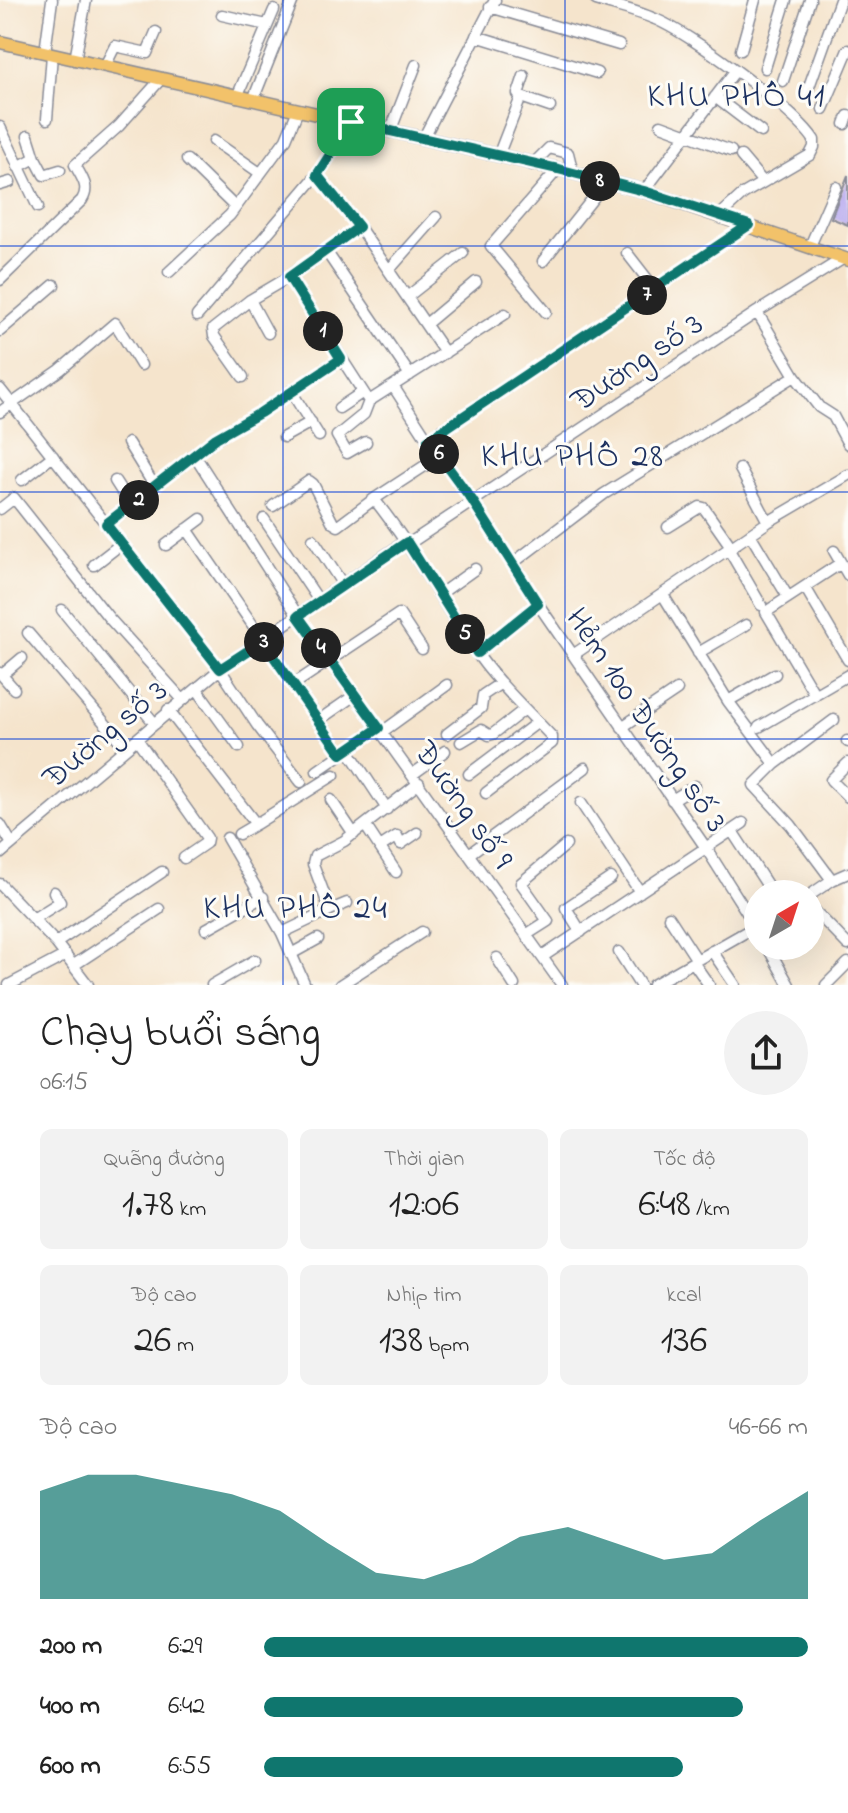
<!DOCTYPE html>
<html lang="vi">
<meta charset="utf-8">
<style>
body{margin:0;font-family:"Indie Flower",sans-serif;background:#f2f2f2;color:#222;height:100vh;display:flex;flex-direction:column;font-size:30px;white-space:nowrap}
*{box-sizing:border-box;margin:0}
p{font-size:26px;color:#767676}
.icon{flex:none;width:44px;height:44px;fill:none;stroke:currentColor;stroke-width:2;stroke-linecap:round;stroke-linejoin:round}
.map{position:relative;height:985px;overflow:hidden}
.sheet{display:flex;flex-direction:column;background:#fff;flex:1}
.sheet>*{flex:none}
.needle{width:52px;rotate:39deg}
.buttons{position:absolute;left:744px;top:880px;display:grid;gap:16px}
.buttons a{display:grid;place-items:center;width:80px;height:80px;border-radius:50%;background:#fff;box-shadow:0 8px 32px #0002;font-size:40px}
.pin{position:absolute;display:grid;place-items:center;width:68px;height:68px;color:#fff;margin:-34px;border-radius:16px;box-shadow:0 4px 12px #0006}
.km{position:absolute;width:40px;height:40px;margin:-20px;border-radius:50%;background:#222;color:#fff;font-size:22px;line-height:40px;text-align:center}
.round{display:grid;place-items:center;flex:none;width:84px;height:84px;border-radius:42px;background:#f2f2f2}
.head{display:flex;align-items:center;justify-content:space-between;height:136px;padding:0 40px}
h1{font-size:44px;font-weight:600;line-height:60px}
.figures{display:grid;grid-template-columns:repeat(3,1fr);gap:12px;height:136px;padding:8px 40px}
.figures div{display:grid;align-content:center;border-radius:12px;background:#f2f2f2;text-align:center}
.figures b{font-size:40px;font-weight:600}
.figures small{font-size:22px;font-weight:400}
.figures p{font-size:22px}
.chart{height:224px;padding:16px 40px}
.chart p{display:flex;justify-content:space-between}
.chart svg{width:100%;height:144px;margin-top:8px;fill:#0f766e;opacity:.7}
ul{padding:0 40px;list-style:none;font-size:26px}
li{display:grid;grid-template-columns:128px 96px 1fr;align-items:center;height:60px}
li i{height:20px;border-radius:10px;background:#0f766e}
.map>svg:first-child{display:block}
</style>
<div class="map">
<svg width="848" height="985" viewBox="0 0 848 985">
<rect width="100%" height="100%" fill="#fdfcf7"/>
<filter id="ink" filterUnits="userSpaceOnUse"><feTurbulence type="fractalNoise" baseFrequency=".0125" numOctaves="2"/><feDisplacementMap in="SourceGraphic" scale="16" xChannelSelector="R" yChannelSelector="G"/><feConvolveMatrix kernelMatrix="1 2 1 2 8 2 1 2 1" color-interpolation-filters="sRGB"/></filter>
<filter id="wash" filterUnits="userSpaceOnUse"><feTurbulence type="fractalNoise" baseFrequency=".006" numOctaves="4" result="noise"/><feDisplacementMap in="SourceGraphic" scale="32" xChannelSelector="R" yChannelSelector="G"/><feGaussianBlur stdDeviation="1.8" result="paint"/><feColorMatrix in="noise" values="0 0 0 0 0 0 0 0 0 0 0 0 0 0 0 0 0 1.4 0 .05"/><feComposite in="paint" operator="in"/></filter>
<g filter="url(#wash)">
<rect width="100%" height="100%" fill="#f5e4cc"/>
<g id="blocks">
<path fill="#b8aaef" d="M848 175V225L831 218Z"/>
</g>
</g>
<g filter="url(#ink)">
<use href="#blocks" fill-opacity="0" stroke="#888a95" stroke-width="2"/>
<g fill="none" stroke-linecap="round" stroke-linejoin="round">
<g stroke="#888a95" stroke-width="13">
<path id="minor" d="M596 0C615 6 636 11 655 19 688 32 796 111 814 140V147L810 155 743 194 719 216
M490 7 619 45
M222 15 267 25
M476 36 597 73
M741 50 755 0
M45 52 52 0
M75 60 86 0
M105 66 115 46 147 53 156 32
M765 68 786 0
M783 81 810 0
M806 95 840 0
M237 97 274 10
M521 97 550 107
M715 97 761 132
M253 100 293 0
M823 109 848 50
M47 119 52 54
M351 122 317 175 359 227 445 353
M845 124 848 116
M661 125 731 151
M0 127 38 207
M390 132 416 65
M423 139 495 0
M214 141 260 173
M498 156 521 97 518 94 524 76
M741 156 763 182
M35 158 44 175 60 170
M187 160 235 207
M532 165 549 148 568 153 573 173
M18 167 35 158 28 136
M0 185 10 182
M644 191 735 71
M810 246 836 187
M326 251 410 375
M627 253 655 289
M543 261 606 182
M389 270 436 217
M169 272 230 215 286 139 298 110
M289 277 369 401 505 314
M0 280 82 200C90 187 82 178 75 165L119 126 161 79
M407 297 463 253
M250 300 268 333
M546 312 491 246 558 169
M197 316 317 175
M426 324 476 282
M0 331 54 285
M795 376 819 407 833 416 848 444
M243 377 214 336 213 329 250 300 289 277 359 227
M393 386 428 440 472 500 538 604 706 848 758 930
M0 389 220 669 257 725 301 782
M291 391 319 436
M339 408 363 392
M0 412 60 370 115 323 141 365
M284 437 311 422
M428 440 749 225
M366 442 347 453 337 436 364 414 369 401
M128 443 155 487
M194 454 298 616 562 985
M740 469 768 522
M22 480 53 456
M115 481 131 506
M374 499 440 456
M273 506 309 481 313 484 333 523 338 526 374 499C414 549 444 606 481 659 502 688 528 711 552 737V743L486 793
M0 509 14 498 109 618 183 700
M264 519 319 601
M106 524 216 438 260 413 341 359
M668 527 700 507 704 508 732 548
M187 529 341 754
M750 534 788 597
M313 539 343 585
M166 545 201 519
M729 550 761 605
M834 551 848 575
M513 563 604 494 795 376 757 312
M94 565 121 544
M805 587 848 660
M440 594 475 569
M663 595 728 701 775 764
M62 610 155 724
M28 633 126 748
M477 653 538 604
M698 653 746 625
M573 655 768 522 848 475
M0 673 14 689
M2 675 22 658
M294 684 399 614 422 649
M197 689 239 747
M815 695 766 612 841 563
M728 701 775 674
M168 710 256 824 334 775
M319 720 355 695
M622 727 677 690
M759 727 848 675
M382 732 447 685
M447 734 481 708 483 695 501 683
M137 739 207 838 206 843 184 858
M847 741 848 742
M461 742 481 730 489 735 493 734 525 709
M348 750 387 809
M848 763 831 780 848 797
M317 771 379 728
M413 774 445 751
M469 774 538 722
M331 800 354 834
M672 800 695 786
M581 803 640 892
M0 824 12 844
M365 825 396 872
M732 831 773 894
M239 834 256 824
M227 838 282 933 305 985
M380 847 397 836 401 844 417 833
M0 854 220 669 403 543 413 541 757 312 844 258
M469 854 585 768
M832 880 791 825 754 785 775 764 834 720
M0 884 56 943 88 985
M810 895 832 880 848 873
M810 906 848 945
M330 910 347 903
M669 917 697 960
M33 919 60 902 54 892
M206 929 263 897
M581 932 566 908 611 878
M282 933 330 910 313 864 315 856 344 841 419 783
M526 935 548 921 521 883 566 845
M56 943 162 872
M767 946 789 985
M712 951 735 985
M619 952 640 985
M291 954 318 939
M542 957 743 823
M497 958 514 985
M693 962 709 985
M74 965 159 909
M9 985 66 955
M212 985 255 960
M340 985 422 932
M653 985 758 925
M826 985 848 963"/>
</g>
<g stroke="#888a95" stroke-width="15">
<path id="major" d="M0 42 558 169 644 191 848 260"/>
</g>
<use href="#minor" stroke="#fff" stroke-width="10"/>
<use href="#major" stroke="#f2c26a" stroke-width="12"/>
</g>
</g>
<g fill="none" stroke-linecap="round" stroke-linejoin="round" filter="url(#ink)">
<g stroke="#fff" stroke-width="16">
<path id="route" d="M351 122 558 169 644 191 749 225 428 440 472 500 538 604 477 653 407 542 298 616 379 728 341 754 263 641 220 669 106 524 216 438 260 413 341 359 289 277 359 227 317 175Z"/>
</g>
<use href="#route" stroke="#0f766e" stroke-width="10"/>
</g>
<path fill="none" stroke="#1d4ed8" stroke-width="2" stroke-opacity="0.55" d="M283 0V985M565 0V985M0 246H848M0 492H848M0 739H848"/>
<g text-anchor="middle" stroke-width="6" stroke-linejoin="round" paint-order="stroke">
<g font-size="32" fill="#1b2f5e" stroke="#fdfcf7">
<text transform="translate(636 361) rotate(-34)" y="11">Đường số 3</text>
<text transform="translate(648 719) rotate(56)" y="11">Hẻm 100 Đường số 3</text>
<text transform="translate(104 733) rotate(-40)" y="11">Đường số 3</text>
<text transform="translate(465 804) rotate(55)" y="11">Đường số 9</text>
</g>
<g font-size="34" letter-spacing="2" fill="#1b2f5e" stroke="#fdfcf7">
<text x="737" y="106">KHU PHỐ 41</text>
<text x="573" y="466">KHU PHỐ 28</text>
<text x="296" y="918">KHU PHỐ 24</text>
</g>
</g>
</svg>
<div class="buttons">
<a><svg class="needle" viewBox="-14 -14 28 28"><path d="M0-13l5 13h-10z" fill="#e53935"/><path d="M0 13l5-13h-10z" fill="#767676"/></svg></a>
</div>
<div class="pin" style="left:351px;top:122px;background:#1e9e55"><svg class="icon" aria-label="arrive" viewBox="0 0 24 24"><path d="M6 21V4h12l-3 4 3 4H6"/></svg></div>
<b class="km" style="left:323px;top:331px">1</b>
<b class="km" style="left:139px;top:500px">2</b>
<b class="km" style="left:264px;top:642px">3</b>
<b class="km" style="left:321px;top:648px">4</b>
<b class="km" style="left:465px;top:634px">5</b>
<b class="km" style="left:439px;top:454px">6</b>
<b class="km" style="left:647px;top:295px">7</b>
<b class="km" style="left:600px;top:181px">8</b>
</div>
<section class="sheet">
<div class="head"><div><h1>Chạy buổi sáng</h1><p>06:15</p></div><a class="round"><svg class="icon" aria-label="share" viewBox="0 0 24 24"><path d="M12 15V3M7 8l5-5 5 5M5 13v7h14v-7"/></svg></a></div>
<div class="figures">
<div><p>Quãng đường</p><b>1.78<small> km</small></b></div>
<div><p>Thời gian</p><b>12:06</b></div>
<div><p>Tốc độ</p><b>6:48<small> /km</small></b></div>
</div>
<div class="figures">
<div><p>Độ cao</p><b>26<small> m</small></b></div>
<div><p>Nhịp tim</p><b>138<small> bpm</small></b></div>
<div><p>kcal</p><b>136</b></div>
</div>
<div class="chart"><p><span>Độ cao</span>46–66 m</p>
<svg viewBox="0 0 160 44" preserveAspectRatio="none"><path d="M0 44V11L10 6L20 6L30 9L40 12L50 17L60 27L70 36L80 38L90 33L100 25L110 22L120 27L130 32L140 30L150 20L160 11V44z"/></svg>
</div>
<ul>
<li><b>200 m</b>6:29<i style="width:100%"></i></li>
<li><b>400 m</b>6:42<i style="width:88%"></i></li>
<li><b>600 m</b>6:55<i style="width:77%"></i></li>
</ul>
</section>
